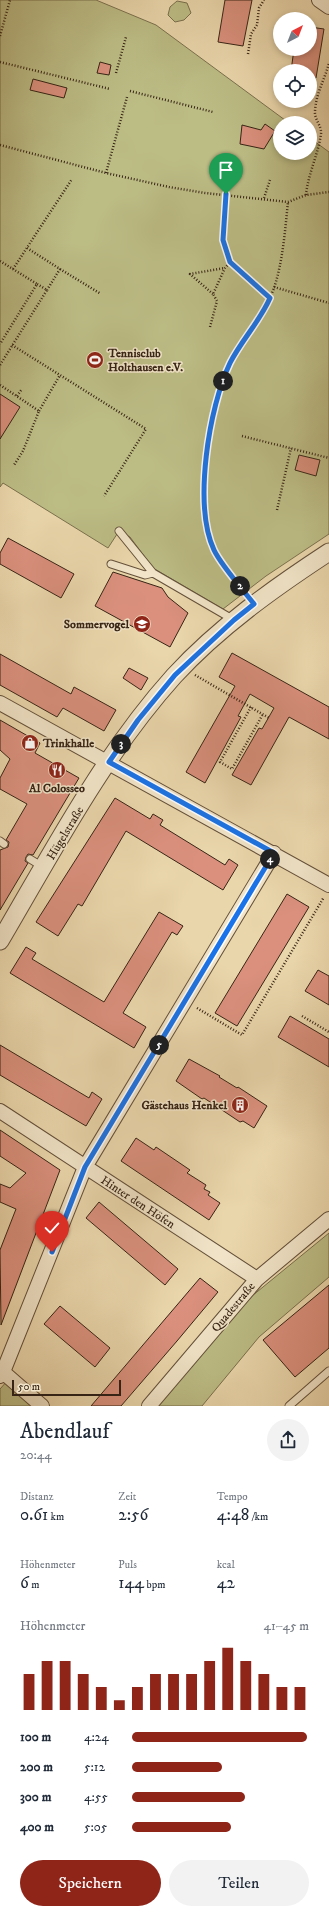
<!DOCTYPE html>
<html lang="de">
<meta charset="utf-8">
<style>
body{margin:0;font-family:"IM FELL DW Pica",serif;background:#f2f2f3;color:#1f2937;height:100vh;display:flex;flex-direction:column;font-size:15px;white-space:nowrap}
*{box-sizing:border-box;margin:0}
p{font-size:13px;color:#747a83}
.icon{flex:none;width:22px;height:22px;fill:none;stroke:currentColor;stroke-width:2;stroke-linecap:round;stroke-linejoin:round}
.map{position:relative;height:1406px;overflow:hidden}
.details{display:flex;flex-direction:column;background:#fff;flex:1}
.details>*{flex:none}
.needle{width:26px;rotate:42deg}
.controls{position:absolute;left:273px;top:12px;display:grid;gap:8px}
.controls a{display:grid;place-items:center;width:44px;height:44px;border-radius:50%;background:#fff;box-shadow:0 2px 6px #0003;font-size:20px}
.scale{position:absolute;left:12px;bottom:10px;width:109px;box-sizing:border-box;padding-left:4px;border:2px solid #372415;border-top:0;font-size:11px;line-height:14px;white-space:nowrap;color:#372415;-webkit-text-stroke:3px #f1e4c8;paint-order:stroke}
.pin{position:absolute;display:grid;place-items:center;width:34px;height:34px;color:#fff;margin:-41px -17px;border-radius:50% 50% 50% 0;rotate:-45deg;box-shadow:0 0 4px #0007}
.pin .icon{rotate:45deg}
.km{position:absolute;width:20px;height:20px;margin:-10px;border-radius:50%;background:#222;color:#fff;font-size:11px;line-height:20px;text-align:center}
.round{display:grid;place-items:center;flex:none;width:42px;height:42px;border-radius:21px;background:#f2f2f3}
.head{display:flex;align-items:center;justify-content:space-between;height:68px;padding:0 20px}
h1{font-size:22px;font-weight:600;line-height:30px}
.stats{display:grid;grid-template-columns:repeat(3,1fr);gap:6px;height:68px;padding:4px 20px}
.stats div{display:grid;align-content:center}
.stats b{font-size:17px;font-weight:600}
.stats small{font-size:11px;font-weight:400}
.stats p{font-size:11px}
.chart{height:112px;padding:8px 20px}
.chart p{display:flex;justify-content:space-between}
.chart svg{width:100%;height:72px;margin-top:4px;stroke:#8f2418;stroke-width:6}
.cta{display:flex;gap:8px;margin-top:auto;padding:8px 20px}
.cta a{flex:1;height:46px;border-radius:24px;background:#8f2418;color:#fff;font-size:16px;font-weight:600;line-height:46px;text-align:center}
.cta a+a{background:#f2f2f3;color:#1f2937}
ul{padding:0 20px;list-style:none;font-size:13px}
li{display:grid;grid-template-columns:64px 48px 1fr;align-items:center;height:30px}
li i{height:10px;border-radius:5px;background:#8f2418}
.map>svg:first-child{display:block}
</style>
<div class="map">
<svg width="329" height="1406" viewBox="0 0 329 1406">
<rect width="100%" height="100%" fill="#ead6ab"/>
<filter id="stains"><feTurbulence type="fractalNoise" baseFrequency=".005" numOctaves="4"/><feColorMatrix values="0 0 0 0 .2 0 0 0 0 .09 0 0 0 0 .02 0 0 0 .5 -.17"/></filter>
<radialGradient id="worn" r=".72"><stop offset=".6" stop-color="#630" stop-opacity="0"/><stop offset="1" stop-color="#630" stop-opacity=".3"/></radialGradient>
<path fill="#bcbc85" stroke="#7a704d" d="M0 0H96L156 25 289 123H280V153H310V138L329 152V534L266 576 223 609 153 568 130 537 119 531 108 548 3 483 0 487Z
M177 1 187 3 191 13 184 20 175 22 168 15 170 7Z
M329 1233V1277L259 1337 202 1406H157L240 1308 252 1296Z
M8 1380 37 1406H0V1389Z"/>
<path fill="#da907d" stroke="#372415" d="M225 0H252L243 46 218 42Z
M310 27 324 29 316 78 310 77V71H291L294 49H310Z
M100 62 111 65 109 75 97 73Z
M33 79 67 88 64 98 30 90Z
M265 124 275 131 264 149 240 144 242 125 261 130Z
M0 394 20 407 0 439Z
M299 455 320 460 316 476 295 470Z
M8 538 74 574 61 598 0 564V553Z
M113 572 162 588 168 597 188 613 170 647 95 606Z
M232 653 329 707V739L289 717 251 785 232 775 259 728 262 729 274 708 250 694 238 716 241 717 205 783 186 772 235 686 219 677Z
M0 654 71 694 74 687 116 710 104 731 63 708 57 717 0 685Z
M129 668 148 678 141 690 123 678Z
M0 720 40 743 35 753 79 778 33 855 28 854 26 857 25 861 28 863 0 910V850L8 847 9 842 6 840 27 804 0 789V778L10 759 0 750Z
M115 798 150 819 153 814 163 820 160 825 225 865 229 859 238 865 223 890 126 831 82 906 78 904 58 936 36 922Z
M287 894 309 907 237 1026 215 1013Z
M159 912 183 926 177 935 172 932 123 1013 146 1027 134 1048 10 973 26 947 36 953 32 959 104 1002Z
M318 970 329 976V1005L305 991Z
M290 1016 329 1039V1067L278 1037Z
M0 1045 89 1098 92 1092 102 1099 86 1126 0 1075Z
M189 1059 220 1076 219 1077 237 1088 238 1087 267 1106 254 1128 243 1121 240 1122 204 1098 202 1099 176 1081Z
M0 1130 60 1170 1 1325 0 1250 16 1209 0 1202V1184L10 1188 26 1173 0 1156Z
M136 1138 154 1150 156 1147 190 1170 187 1173 206 1185 204 1189 210 1192 208 1195 220 1203 209 1220 121 1161Z
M99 1202 178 1269 165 1285 86 1218Z
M200 1278 218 1292 177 1341 121 1406H91Z
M329 1285V1348L295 1377 263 1340Z
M60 1306 110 1348 95 1367 44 1324Z"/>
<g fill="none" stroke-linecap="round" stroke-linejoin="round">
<g stroke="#64503a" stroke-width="9">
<path id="service" d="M119 531 153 573 234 620
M111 564 145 575 153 573
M0 841 4 844
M30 859 43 867
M289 1406 329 1371"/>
</g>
<g stroke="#64503a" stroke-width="16">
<path id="minor" d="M319 0 329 7
M0 703 329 885
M0 1111 257 1279
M3 1372 42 1406
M0 1376 3 1372 85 1167 274 853
M149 1406 257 1279 329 1219"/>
</g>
<g stroke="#64503a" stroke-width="19">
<path id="tertiary" d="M0 941C53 851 103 755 174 676 219 627 274 588 329 552"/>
</g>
<path stroke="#372415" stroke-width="2.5" stroke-dasharray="1 2" stroke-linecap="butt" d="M0 36 10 0
M248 54 251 34 257 25 259 8 264 0
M0 62 110 89
M116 73 126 37
M130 91 213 112
M0 145 106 173 169 187 205 193 288 202 306 195 329 192
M106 173 127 97
M226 194 223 240 230 262 270 298
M306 195C308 174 318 155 321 134 322 126 314 119 315 111 316 93 325 79 329 63
M264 198 270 180
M27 248 60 269 47 290
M0 261 37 284 0 344
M13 269 72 179
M60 269 101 294
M274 287 329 303
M213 294 190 274 225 268
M210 327 217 301 213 294 225 268 230 262
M12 345 146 429 104 496
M0 365 47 290 37 284
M0 385 39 411 23 451 14 465
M17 396 22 389
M39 411 60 375
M242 436 329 458
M277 510 291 448
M245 593C235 580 222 566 214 551 192 511 210 401 231 362 244 337 264 315 274 288 283 261 285 230 288 202
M195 675 269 718
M251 707 220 762 232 769 263 714
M197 1008 242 1035 324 897
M302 1016 329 1032"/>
<use href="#service" stroke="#f1e4c8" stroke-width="7"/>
<use href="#minor" stroke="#f1e4c8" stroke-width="14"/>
<use href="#tertiary" stroke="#f1e4c8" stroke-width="17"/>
</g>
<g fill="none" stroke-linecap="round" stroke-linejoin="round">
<g stroke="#fff" stroke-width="8">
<path id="route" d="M52 1252 85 1167 274 853 109 762 138 720 175 675 234 620 254 604C243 590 221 565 214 550 193 505 209 407 230 363 241 341 260 321 270 298L230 262 223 240 226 194"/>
</g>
<use href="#route" stroke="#1a73e8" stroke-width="5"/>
</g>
<defs>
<g id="stadium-disc" transform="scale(0.9)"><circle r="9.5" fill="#8f2418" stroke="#f1e4c8"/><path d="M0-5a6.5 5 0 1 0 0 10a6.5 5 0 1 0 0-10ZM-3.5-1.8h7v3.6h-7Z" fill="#fff"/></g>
<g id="school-disc" transform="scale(0.9)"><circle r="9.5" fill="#8f2418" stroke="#f1e4c8"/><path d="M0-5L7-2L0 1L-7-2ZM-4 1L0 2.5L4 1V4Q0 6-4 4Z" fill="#fff"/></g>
<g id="shop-disc" transform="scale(0.9)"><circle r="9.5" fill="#8f2418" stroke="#f1e4c8"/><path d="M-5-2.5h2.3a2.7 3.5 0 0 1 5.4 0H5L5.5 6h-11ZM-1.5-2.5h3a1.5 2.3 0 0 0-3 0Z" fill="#fff"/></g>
<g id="restaurant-disc" transform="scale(0.9)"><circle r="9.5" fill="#8f2418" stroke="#f1e4c8"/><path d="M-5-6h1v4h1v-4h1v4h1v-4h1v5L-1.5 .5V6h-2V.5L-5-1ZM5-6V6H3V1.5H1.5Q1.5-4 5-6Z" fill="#fff"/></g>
<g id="building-disc" transform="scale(0.9)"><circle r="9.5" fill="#8f2418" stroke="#f1e4c8"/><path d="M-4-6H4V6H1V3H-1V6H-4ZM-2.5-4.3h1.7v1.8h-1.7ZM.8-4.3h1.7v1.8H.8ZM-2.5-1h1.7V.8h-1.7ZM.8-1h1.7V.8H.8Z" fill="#fff"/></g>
</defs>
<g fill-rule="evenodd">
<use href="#stadium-disc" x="95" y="360"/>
<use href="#school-disc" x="142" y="624"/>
<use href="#shop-disc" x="30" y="743"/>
<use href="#restaurant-disc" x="57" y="770"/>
<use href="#building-disc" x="240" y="1105"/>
</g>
<g text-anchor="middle" stroke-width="3" stroke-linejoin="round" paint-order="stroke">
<g font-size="12" font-weight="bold" fill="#372415" stroke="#f1e4c8" text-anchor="start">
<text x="108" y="357">Tennisclub<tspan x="108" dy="14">Holthausen e.V.</tspan></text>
<text x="129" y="628" text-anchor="end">Sommervogel</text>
<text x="43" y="747">Trinkhalle</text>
<text x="57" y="792" text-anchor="middle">Al Colosseo</text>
<text x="227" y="1109" text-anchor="end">Gästehaus Henkel</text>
</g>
<g font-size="12" fill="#372415" stroke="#f1e4c8">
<text transform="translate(65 833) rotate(-59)" y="4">Hügelstraße</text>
<text transform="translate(138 1202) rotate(33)" y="4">Hinter den Höfen</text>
<text transform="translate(233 1307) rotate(-50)" y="4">Quadestraße</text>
</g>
</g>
<rect width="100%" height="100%" filter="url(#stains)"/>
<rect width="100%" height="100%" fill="url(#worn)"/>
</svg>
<div class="controls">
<a><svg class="needle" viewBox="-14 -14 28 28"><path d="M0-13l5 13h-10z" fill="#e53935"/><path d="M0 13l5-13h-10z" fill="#747a83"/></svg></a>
<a><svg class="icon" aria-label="locate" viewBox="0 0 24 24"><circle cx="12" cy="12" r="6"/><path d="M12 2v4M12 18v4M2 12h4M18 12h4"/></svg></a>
<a><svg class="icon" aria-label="layers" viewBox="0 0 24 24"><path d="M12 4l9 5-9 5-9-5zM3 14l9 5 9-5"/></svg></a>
</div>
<div class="scale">50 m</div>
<div class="pin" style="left:226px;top:194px;background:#1e9e55"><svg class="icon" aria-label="arrive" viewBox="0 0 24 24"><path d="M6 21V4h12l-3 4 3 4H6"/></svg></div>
<div class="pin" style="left:52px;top:1252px;background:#d93025"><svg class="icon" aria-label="check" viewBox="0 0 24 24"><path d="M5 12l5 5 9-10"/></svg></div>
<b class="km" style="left:223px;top:381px">1</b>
<b class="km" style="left:240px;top:586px">2</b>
<b class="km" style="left:121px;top:744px">3</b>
<b class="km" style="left:270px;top:859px">4</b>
<b class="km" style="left:159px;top:1045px">5</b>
</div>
<section class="details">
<div class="head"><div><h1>Abendlauf</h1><p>20:44</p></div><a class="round"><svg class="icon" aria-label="share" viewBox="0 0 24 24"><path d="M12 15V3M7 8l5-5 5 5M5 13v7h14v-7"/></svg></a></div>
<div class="stats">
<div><p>Distanz</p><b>0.61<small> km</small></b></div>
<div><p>Zeit</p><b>2:56</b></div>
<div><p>Tempo</p><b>4:48<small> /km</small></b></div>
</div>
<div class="stats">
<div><p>Höhenmeter</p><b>6<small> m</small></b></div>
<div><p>Puls</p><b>144<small> bpm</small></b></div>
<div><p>kcal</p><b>42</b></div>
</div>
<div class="chart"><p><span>Höhenmeter</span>41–45 m</p>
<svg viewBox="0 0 160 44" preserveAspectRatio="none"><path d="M5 44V22M15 44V14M25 44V14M35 44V22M45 44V30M55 44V38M65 44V30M75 44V22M85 44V22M95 44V22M105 44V14M115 44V6M125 44V14M135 44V22M145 44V30M155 44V30"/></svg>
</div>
<ul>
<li><b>100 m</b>4:24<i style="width:99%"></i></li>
<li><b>200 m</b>5:12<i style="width:51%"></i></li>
<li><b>300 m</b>4:55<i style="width:64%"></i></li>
<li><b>400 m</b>5:05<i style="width:56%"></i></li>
</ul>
<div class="cta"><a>Speichern</a><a>Teilen</a></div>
</section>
